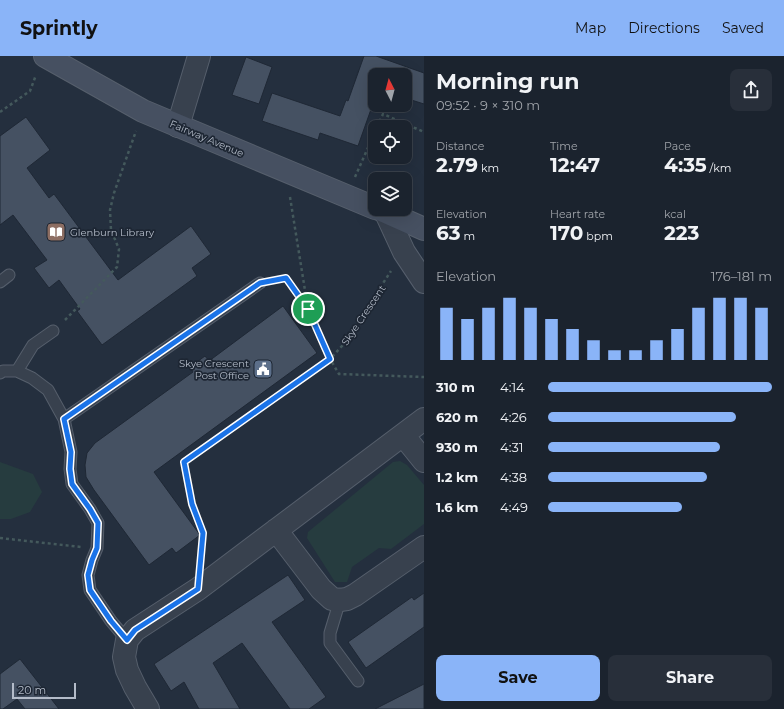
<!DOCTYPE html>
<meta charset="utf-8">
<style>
body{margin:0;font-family:Montserrat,sans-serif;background:#282f3a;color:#f1f3f6;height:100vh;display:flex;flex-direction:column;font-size:15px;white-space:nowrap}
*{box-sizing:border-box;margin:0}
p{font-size:13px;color:#a0a4aa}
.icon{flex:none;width:22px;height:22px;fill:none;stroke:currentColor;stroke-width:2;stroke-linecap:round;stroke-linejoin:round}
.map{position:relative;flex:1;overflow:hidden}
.details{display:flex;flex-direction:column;background:#1b232e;width:360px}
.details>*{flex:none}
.needle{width:26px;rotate:354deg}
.controls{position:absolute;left:368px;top:12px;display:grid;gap:8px}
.controls a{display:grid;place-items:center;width:44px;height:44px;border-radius:8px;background:#1b232e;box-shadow:0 4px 16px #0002,0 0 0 1px #39404a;font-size:20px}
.scale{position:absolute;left:12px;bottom:10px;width:64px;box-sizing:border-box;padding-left:4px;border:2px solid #b4bcc9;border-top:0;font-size:11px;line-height:14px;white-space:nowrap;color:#b4bcc9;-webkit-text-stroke:3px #1d2633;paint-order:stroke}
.pin{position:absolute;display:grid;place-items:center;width:34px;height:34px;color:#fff;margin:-17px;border:2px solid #fff;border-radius:50%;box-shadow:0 1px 4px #0007}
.round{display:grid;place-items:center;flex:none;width:42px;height:42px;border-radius:8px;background:#282f3a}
.headline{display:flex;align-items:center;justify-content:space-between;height:68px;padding:0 12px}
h1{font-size:22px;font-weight:700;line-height:30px}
.stats{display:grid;grid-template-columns:repeat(3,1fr);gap:6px;height:68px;padding:4px 12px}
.stats div{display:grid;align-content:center}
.stats b{font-size:20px;font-weight:700}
.stats small{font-size:11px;font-weight:400}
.stats p{font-size:11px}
.chart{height:112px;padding:8px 12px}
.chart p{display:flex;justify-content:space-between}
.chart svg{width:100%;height:72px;margin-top:4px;stroke:#8ab4f8;stroke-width:6}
.button{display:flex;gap:8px;margin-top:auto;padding:8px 12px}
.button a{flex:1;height:46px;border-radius:8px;background:#8ab4f8;color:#111;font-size:16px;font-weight:700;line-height:46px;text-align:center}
.button a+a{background:#282f3a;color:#f1f3f6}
ul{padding:0 12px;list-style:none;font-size:13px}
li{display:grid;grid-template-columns:64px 48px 1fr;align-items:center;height:30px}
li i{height:10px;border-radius:5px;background:#8ab4f8}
header{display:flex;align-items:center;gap:24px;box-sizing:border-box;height:56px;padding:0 20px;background:#8ab4f8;color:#111}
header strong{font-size:19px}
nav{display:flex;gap:22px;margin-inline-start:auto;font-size:14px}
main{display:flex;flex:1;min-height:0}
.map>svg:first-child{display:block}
</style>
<header>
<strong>Sprintly</strong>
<nav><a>Map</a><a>Directions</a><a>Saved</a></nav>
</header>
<main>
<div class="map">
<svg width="424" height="653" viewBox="0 0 424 653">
<rect width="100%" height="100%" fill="#242f3e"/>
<path fill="#263c3f" d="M400 405 407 409 424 429V468L391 493 379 492 352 511 347 526H335L307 482 308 476 393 406Z
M0 406 33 418 42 436 30 456 11 463H0Z"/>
<path fill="#455162" stroke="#1f2835" d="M364 0H376L424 17V48L405 42V19H375V42L358 90 320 77 318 84 262 65 272 37 340 60 346 44 348 45Z
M246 1 272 11 259 48 232 39Z
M26 61 50 94 27 112 49 142 54 138 118 224 191 170 211 198 192 212 197 220 102 289 77 255 80 253 59 224 49 232 34 212 47 204 13 159 0 169V80Z
M283 250 317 297 154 416 200 479 176 497 172 492 149 509 94 434 86 421 85 409 87 397 95 387 193 316 190 311 205 300 209 305Z
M288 519 305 544 272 566 326 641 309 653H290L242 587 213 607 240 653H199L184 626 171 635 154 608Z
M424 537V571L366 612 348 586 412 541 414 544Z
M20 603 59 653H25L17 643 3 653H0V618Z
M424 628V653H375Z"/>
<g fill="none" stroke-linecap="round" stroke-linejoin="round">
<g stroke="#565f6c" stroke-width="13">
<path id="lane" d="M0 226 9 219
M17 315 33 289 53 275
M0 317 3 315H17L32 322 48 334 64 363 71 396 70 413 72 428 90 453 98 467 97 492 92 504 88 519 90 534 111 565 127 584
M64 363 260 227
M340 544 330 577V587L358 625"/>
</g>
<g stroke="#565f6c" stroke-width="24">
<path id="street" d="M178 70 199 0
M385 155 404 196 424 226
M403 379 424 405
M276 474 321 533 332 543 340 544 347 543 355 539 424 491
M148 653 135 631 127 614 124 601 127 584 135 574 198 533 424 363"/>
</g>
<g stroke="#565f6c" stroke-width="24">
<path id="secondary" d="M45 0 143 55 375 152
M379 153 424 173"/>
</g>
<path stroke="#44595c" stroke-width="2.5" stroke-dasharray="3 3" stroke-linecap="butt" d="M0 56 30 35 36 19
M377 71 383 58 424 76
M355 121 375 76
M290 141 308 253
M275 225 286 222 308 253 330 303 339 318 424 321
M65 264 117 211 119 193 111 174 110 154 114 137 136 75
M0 482 81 491
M200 503 203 477 192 448 184 406 330 303 342 290 391 215"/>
<use href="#lane" stroke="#38414e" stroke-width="11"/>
<use href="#street" stroke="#38414e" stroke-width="22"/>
<use href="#secondary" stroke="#465061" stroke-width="22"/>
</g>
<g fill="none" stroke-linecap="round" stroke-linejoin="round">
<g stroke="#fff" stroke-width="8">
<path id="route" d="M286 222 308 253 330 303 184 406 192 448 203 477 198 533 135 574 127 584 111 565 90 534 88 519 92 504 97 492 98 467 90 453 72 428 70 413 71 396 64 363 260 227Z"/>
</g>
<use href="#route" stroke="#1a73e8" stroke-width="5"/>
</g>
<defs>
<g id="library-square" transform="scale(1)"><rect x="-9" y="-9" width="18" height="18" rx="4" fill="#8d6e63" stroke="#1d2633"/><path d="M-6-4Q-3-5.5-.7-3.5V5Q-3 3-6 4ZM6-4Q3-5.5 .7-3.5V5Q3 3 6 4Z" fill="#fff"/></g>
<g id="civic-square" transform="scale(1)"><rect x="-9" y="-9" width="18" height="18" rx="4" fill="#5c6f8a" stroke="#1d2633"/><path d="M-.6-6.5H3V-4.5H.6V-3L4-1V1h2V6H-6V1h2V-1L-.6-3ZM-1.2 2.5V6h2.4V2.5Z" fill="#fff"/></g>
</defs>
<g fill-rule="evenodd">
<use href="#library-square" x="56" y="176"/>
<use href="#civic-square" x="263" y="313"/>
</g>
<g text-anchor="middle" stroke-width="3.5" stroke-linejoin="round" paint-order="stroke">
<g font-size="10" fill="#b4bcc9" stroke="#1d2633">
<text transform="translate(207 82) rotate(23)" y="4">Fairway Avenue</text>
<text transform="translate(363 259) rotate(-56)" y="4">Skye Crescent</text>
</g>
<g font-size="10" fill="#b4bcc9" stroke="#1d2633" text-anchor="start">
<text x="70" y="180">Glenburn Library</text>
<text x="249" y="311" text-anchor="end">Skye Crescent<tspan x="249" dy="12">Post Office</tspan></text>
</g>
</g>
</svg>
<div class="controls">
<a><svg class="needle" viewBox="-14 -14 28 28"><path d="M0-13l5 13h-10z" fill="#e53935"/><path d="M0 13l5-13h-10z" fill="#a0a4aa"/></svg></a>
<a><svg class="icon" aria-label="locate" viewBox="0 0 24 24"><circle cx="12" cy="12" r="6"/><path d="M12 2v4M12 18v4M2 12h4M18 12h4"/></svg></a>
<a><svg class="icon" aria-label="layers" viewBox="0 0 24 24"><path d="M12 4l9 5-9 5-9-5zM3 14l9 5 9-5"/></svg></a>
</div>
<div class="scale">20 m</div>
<div class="pin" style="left:308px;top:253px;background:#1e9e55"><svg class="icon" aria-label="arrive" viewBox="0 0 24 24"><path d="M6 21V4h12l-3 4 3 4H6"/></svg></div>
</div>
<section class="details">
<div class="headline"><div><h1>Morning run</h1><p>09:52 · 9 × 310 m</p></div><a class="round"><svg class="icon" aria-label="share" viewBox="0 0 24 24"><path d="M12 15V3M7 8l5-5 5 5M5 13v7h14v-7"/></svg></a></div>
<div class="stats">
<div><p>Distance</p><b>2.79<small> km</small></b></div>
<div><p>Time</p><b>12:47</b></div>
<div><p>Pace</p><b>4:35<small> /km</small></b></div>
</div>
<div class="stats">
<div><p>Elevation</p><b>63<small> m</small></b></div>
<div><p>Heart rate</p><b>170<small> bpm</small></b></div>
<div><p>kcal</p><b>223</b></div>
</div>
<div class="chart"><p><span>Elevation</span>176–181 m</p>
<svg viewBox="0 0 160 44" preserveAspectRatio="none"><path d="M5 44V12M15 44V19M25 44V12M35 44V6M45 44V12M55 44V19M65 44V25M75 44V32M85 44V38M95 44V38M105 44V32M115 44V25M125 44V12M135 44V6M145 44V6M155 44V12"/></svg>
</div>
<ul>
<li><b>310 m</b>4:14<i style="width:100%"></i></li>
<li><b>620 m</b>4:26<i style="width:84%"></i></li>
<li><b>930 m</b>4:31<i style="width:77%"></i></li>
<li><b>1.2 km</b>4:38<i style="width:71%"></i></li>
<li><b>1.6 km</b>4:49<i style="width:60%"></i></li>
</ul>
<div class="button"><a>Save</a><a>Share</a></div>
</section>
</main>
